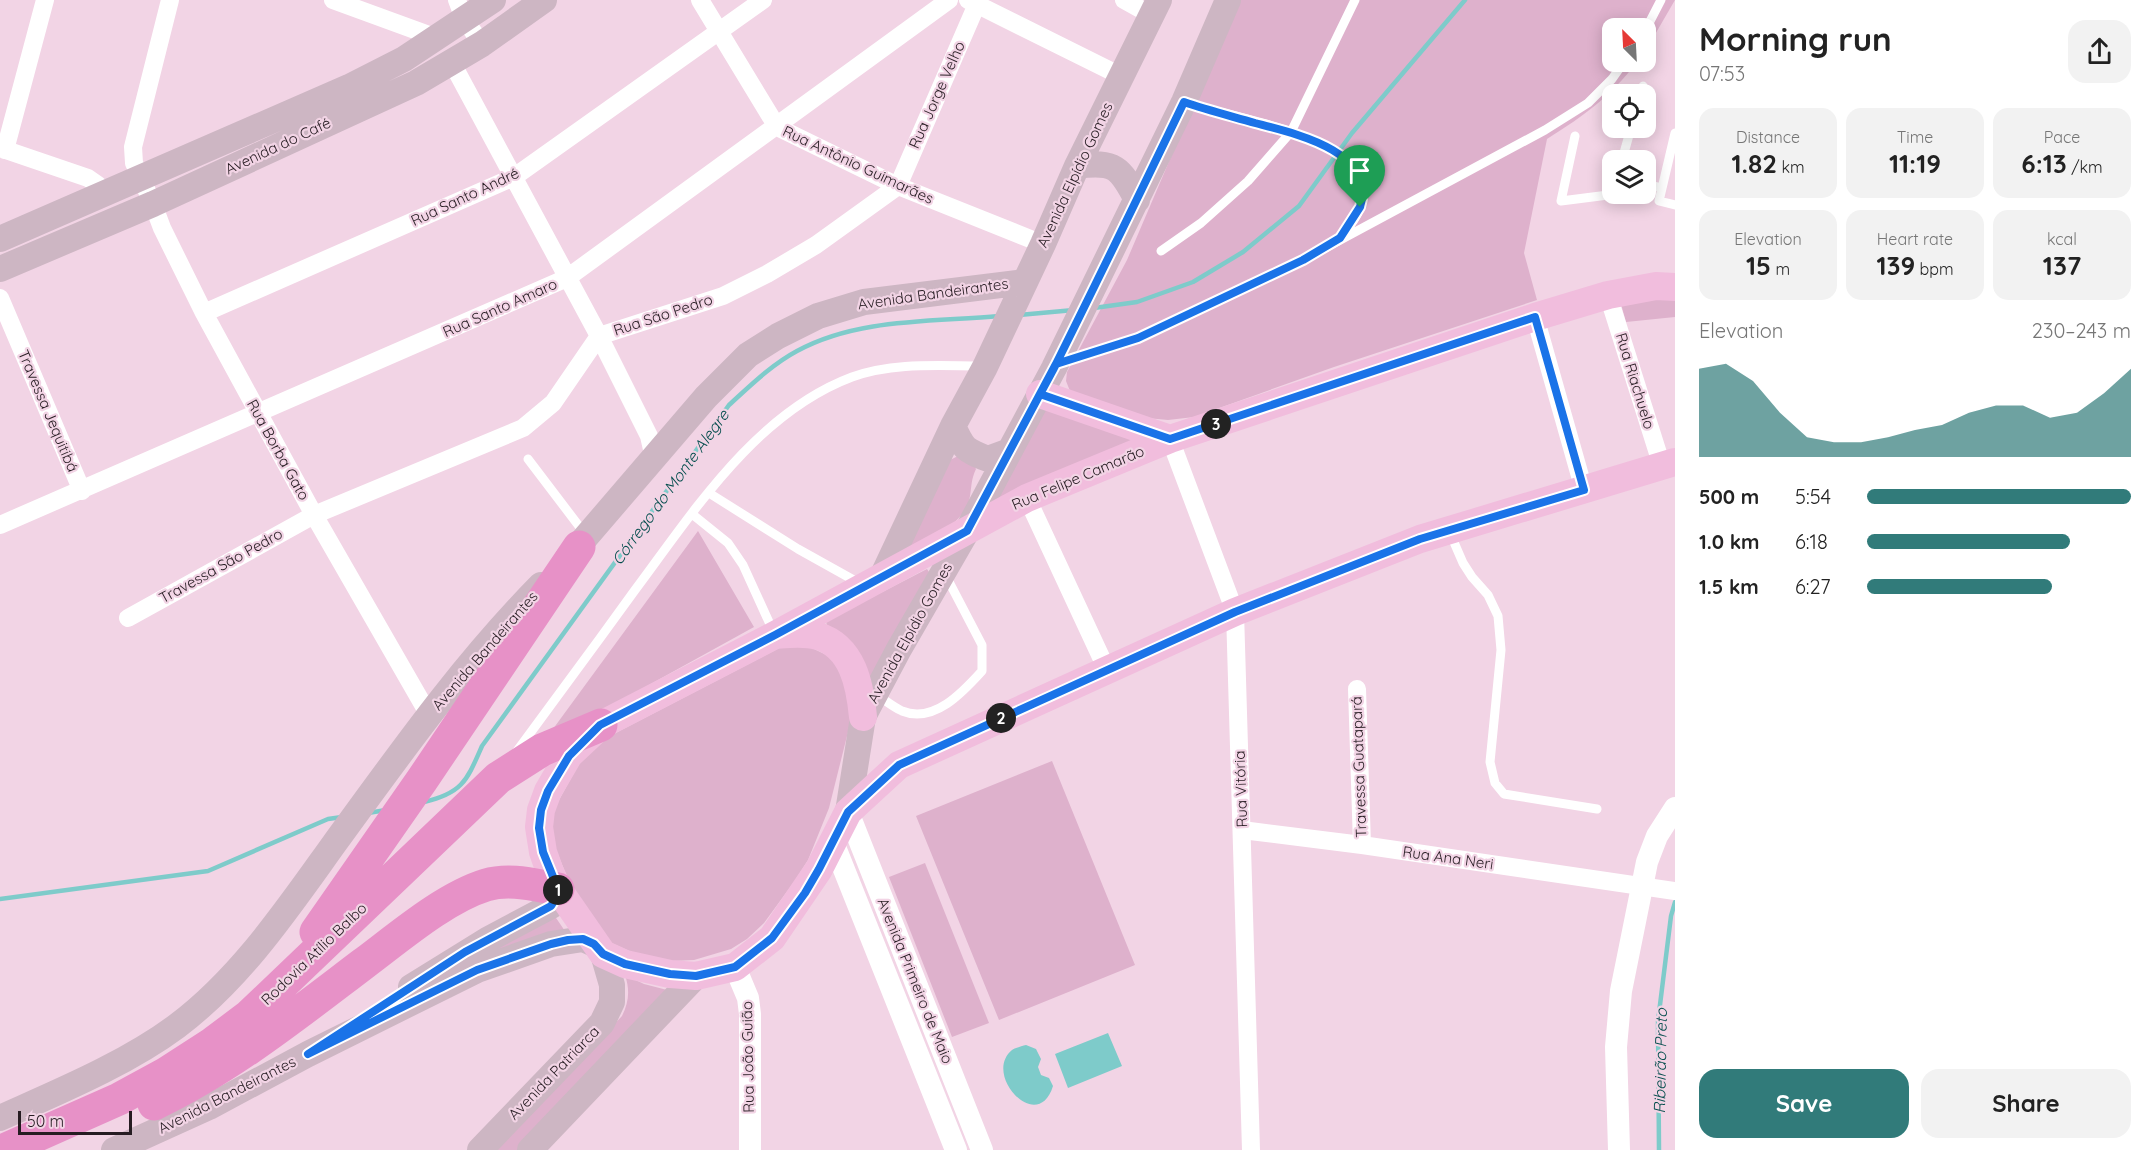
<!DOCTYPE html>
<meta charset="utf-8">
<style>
body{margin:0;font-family:Quicksand,sans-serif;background:#f2f2f2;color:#222;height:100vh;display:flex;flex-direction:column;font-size:22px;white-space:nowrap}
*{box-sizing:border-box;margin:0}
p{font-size:20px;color:#767676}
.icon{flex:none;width:33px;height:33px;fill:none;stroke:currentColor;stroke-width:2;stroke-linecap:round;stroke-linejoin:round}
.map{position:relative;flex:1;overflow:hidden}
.drawer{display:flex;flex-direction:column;background:#fff;width:480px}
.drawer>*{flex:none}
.needle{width:39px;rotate:336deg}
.tools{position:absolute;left:1602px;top:18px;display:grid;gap:12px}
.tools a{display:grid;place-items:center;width:54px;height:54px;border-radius:12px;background:#fff;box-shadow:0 3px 15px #0003;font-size:30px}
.scale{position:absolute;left:18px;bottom:15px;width:114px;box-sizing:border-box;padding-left:6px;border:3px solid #261c22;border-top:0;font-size:16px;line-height:21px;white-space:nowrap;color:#261c22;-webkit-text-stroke:4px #f2d4e5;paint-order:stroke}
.pin{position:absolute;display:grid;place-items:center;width:51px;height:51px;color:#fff;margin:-62px -26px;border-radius:50% 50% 50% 0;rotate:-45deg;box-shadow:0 0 6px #0007}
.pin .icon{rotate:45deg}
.km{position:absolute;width:30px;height:30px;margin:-15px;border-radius:50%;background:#222;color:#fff;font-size:16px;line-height:30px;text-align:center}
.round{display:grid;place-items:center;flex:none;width:63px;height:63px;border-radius:18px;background:#f2f2f2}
.head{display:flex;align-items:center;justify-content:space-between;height:102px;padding:0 24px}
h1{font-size:33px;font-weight:700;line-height:45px}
.metrics{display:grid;grid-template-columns:repeat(3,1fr);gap:9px;height:102px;padding:6px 24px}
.metrics div{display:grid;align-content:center;border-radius:15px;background:#f2f2f2;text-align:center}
.metrics b{font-size:26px;font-weight:700}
.metrics small{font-size:16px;font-weight:400}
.metrics p{font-size:16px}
.chart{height:168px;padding:12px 24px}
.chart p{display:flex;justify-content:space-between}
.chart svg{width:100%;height:108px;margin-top:6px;fill:#317b7a;opacity:.7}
.primary-button{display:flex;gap:12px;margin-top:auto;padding:12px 24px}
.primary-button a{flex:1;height:69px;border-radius:18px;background:#317b7a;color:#fff;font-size:24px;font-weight:700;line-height:69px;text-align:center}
.primary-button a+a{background:#f2f2f2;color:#222}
ul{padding:0 24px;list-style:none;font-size:20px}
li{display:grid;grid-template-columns:96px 72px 1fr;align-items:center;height:45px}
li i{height:15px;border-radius:8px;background:#317b7a}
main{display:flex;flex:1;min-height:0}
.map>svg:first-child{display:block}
</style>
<main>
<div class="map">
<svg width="1675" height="1150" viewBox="0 0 1675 1150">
<rect width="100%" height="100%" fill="#f2d4e5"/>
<path fill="#deb1cc" d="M1238 0H1675L1646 50V28H1612V62H1637C1609 98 1585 115 1547 139L1524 253 1537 300 1334 367 1194 417 1168 420 1147 418 1070 391 1066 381 1067 372 1127 260Z
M1675 296V317L1626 322 1621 304Z
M1042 408 1135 441 992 502Z
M956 457C965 456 972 461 976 469 971 480 972 484 970 496 965 526 931 536 907 548L950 460Z
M698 531 754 627 542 744Z
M927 569 929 572 871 681 828 631 826 621Z
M795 640 837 660 853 712 829 808 808 860 794 882 764 923 747 939 731 949 694 960 671 961 634 953 607 941 578 904 553 842V811L580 762 606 738Z
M1052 761 1135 965 999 1020 916 816Z
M925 863 989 1023 952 1037 889 877Z
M554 915 567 934 441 976Z
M625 975 644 984 671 991 518 1150H495L622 1016C629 1002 630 990 625 975Z"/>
<path fill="#7ecbca" d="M1108 1033 1122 1066 1068 1088 1055 1054Z
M1026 1045 1036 1049 1041 1059 1038 1067 1041 1075 1049 1078 1053 1086C1038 1135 982 1075 1012 1050 1015 1048 1022 1046 1026 1045Z"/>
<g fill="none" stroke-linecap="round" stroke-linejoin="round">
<path stroke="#7ecbca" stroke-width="4.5" d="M1094 308 1137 302 1193 282 1243 252 1299 206 1352 133 1465 0
M1019 315 1074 310
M424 802C463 793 467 780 482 746L729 405C750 386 771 365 797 351 857 318 932 322 999 316
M368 813 386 810
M0 899 208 871 328 819 342 817
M1659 1150 1658 1021 1671 916 1675 902"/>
<path stroke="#fff" stroke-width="9" d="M1646 29 1661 0
M1640 94 1643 86
M1186 103C1226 116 1373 138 1363 198 1361 211 1352 224 1343 234
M1675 133 1659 201 1675 205
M1575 136 1561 201 1616 194
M1622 160 1631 128
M1646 184 1662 188
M1161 251 1201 223 1248 181 1291 132 1355 0
M1062 362 1138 338 1303 260 1545 130 1588 103 1612 79 1624 62
M528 459 585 534
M709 493 798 549 859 583
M692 514 728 543 743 565 774 633
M1450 533 1463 563 1472 577 1488 595 1498 616 1501 650 1490 762 1495 783 1504 794 1597 809
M877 695C885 700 893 707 902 711 934 724 963 692 982 671V645L946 576
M517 751C556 698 596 644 635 590 694 511 756 413 852 377 894 362 939 366 982 366"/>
<path stroke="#fff" stroke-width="18" d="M170 0 133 147 134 163 153 204 162 228 204 313 314 515 429 715
M333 0 437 38
M457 0 464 19 482 44
M700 0 777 127 898 186 1043 244
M968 0 1121 76
M1124 0 1151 15
M451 61 599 336 649 436 654 458
M0 148 88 178 98 185 103 195
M5 150 45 0
M1608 295 1662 466
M0 298 82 491
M204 313 514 177 763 0
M1535 317 1584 490
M1170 439 1235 612 1251 1150
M1027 498 1107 670
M0 525 567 278 949 0
M128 618 314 515 523 428 553 403 599 336 723 296 767 274 816 245 898 186 977 4
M1357 689 1362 845
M1242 830 1362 845 1675 891"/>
<path stroke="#fff" stroke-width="22" d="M848 812 982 1150
M833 842 956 1150
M735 967 748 998 750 1014V1150
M1619 1150 1616 1047 1621 991 1647 862 1657 836 1675 808"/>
<path stroke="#cdb6c3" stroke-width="26" d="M1077 166C1115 161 1120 167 1137 200
M0 239 349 87 404 59 493 0
M0 269 153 204 416 83 482 44 544 0
M953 426C963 449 965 450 988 459L1007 452
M567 559 706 397 748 355 778 336 818 316 864 302 1025 282
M882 577 953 426 985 367 1043 244 1077 166 1159 0
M848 812 863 717 899 649 967 531 1054 368 1184 102 1228 0
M411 987 487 940 551 906 556 898 558 889
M0 1118C58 1092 126 1064 177 1026 241 978 288 908 334 844 399 755 463 664 541 585
M114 1150 209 1107 308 1054 477 970 551 944 583 939 594 944
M480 1150 602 1023 612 1002V985L603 954
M530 1150 696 976"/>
<path stroke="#f1bddd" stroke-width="28" d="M1675 287 1656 286 1608 295 1535 317 1170 439 1027 498 775 635 601 725 569 755 548 791 541 810 539 827 543 852 550 872 558 889 603 954 625 964 670 974 696 976 735 967 772 938 819 869 848 812 899 765 1235 612 1420 539 1675 462
M1040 394 1170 439
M775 635C789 634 804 632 818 636 853 647 860 685 863 717"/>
<path stroke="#e791c7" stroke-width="33" d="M316 932 422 780 579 547
M154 1104C230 1068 297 1014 363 964 398 938 444 898 486 885 510 878 534 885 558 889
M4 1150 119 1099 165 1074 213 1043 249 1016 498 778 542 750 601 725"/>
</g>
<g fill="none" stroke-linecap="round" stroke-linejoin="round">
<g stroke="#fff" stroke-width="12">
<path id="route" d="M1360 207 1340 238 1303 260 1138 338 1056 364 967 531 775 635 600 725 569 756 548 791 541 810 539 828 543 852 558 889 556 898 551 906 465 952 308 1054 477 970 551 944 568 940 583 939 594 944 603 954 625 964 670 974 696 976 735 967 772 938 805 893 819 869 848 812 899 765 1235 612 1420 539 1584 490 1535 317 1170 439 1040 394 1054 368C1098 280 1141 191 1184 102 1207 110 1231 116 1255 123 1293 133 1378 151 1360 207"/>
</g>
<use href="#route" stroke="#1a73e8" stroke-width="8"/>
</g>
<g text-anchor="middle" stroke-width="4.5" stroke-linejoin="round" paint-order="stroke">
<g font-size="15" fill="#261c22" stroke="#f2d4e5">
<text transform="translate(937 95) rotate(-66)" y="5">Rua Jorge Velho</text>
<text transform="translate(278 146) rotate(-25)" y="5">Avenida do Café</text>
<text transform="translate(858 165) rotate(25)" y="5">Rua Antônio Guimarães</text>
<text transform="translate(1075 175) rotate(-65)" y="5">Avenida Elpídio Gomes</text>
<text transform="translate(465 197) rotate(-25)" y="5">Rua Santo André</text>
<text transform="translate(933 294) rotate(-8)" y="5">Avenida Bandeirantes</text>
<text transform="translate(500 308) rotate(-24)" y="5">Rua Santo Amaro</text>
<text transform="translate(663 315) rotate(-18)" y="5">Rua São Pedro</text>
<text transform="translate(1635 381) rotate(73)" y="5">Rua Riachuelo</text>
<text transform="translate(48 411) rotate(67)" y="5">Travessa Jequitibá</text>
<text transform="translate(278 450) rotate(61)" y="5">Rua Borba Gato</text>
<text transform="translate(1078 478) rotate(-23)" y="5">Rua Felipe Camarão</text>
<text transform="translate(221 566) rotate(-29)" y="5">Travessa São Pedro</text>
<text transform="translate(910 633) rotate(-61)" y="5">Avenida Elpídio Gomes</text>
<text transform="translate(485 651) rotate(-49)" y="5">Avenida Bandeirantes</text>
<text transform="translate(1359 767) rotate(-92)" y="5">Travessa Guatapará</text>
<text transform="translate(1241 789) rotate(-92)" y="5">Rua Vitória</text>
<text transform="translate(1448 858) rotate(8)" y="5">Rua Ana Neri</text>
<text transform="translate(314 954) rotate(-44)" y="5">Rodovia Atílio Balbo</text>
<text transform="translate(915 981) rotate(68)" y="5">Avenida Primeiro de Maio</text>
<text transform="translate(748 1057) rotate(-91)" y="5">Rua João Guião</text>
<text transform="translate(554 1073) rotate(-46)" y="5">Avenida Patriarca</text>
<text transform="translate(227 1095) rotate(-27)" y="5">Avenida Bandeirantes</text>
</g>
<g font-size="16" font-style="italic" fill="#044d4d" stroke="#f2d4e5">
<text transform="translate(670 487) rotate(-54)" y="6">Córrego do Monte Alegre</text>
<text transform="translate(1660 1061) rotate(-89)" y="6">Ribeirão Preto</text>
</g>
</g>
</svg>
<div class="tools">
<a><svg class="needle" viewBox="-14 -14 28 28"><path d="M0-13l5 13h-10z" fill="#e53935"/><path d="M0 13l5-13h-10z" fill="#767676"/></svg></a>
<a><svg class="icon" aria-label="locate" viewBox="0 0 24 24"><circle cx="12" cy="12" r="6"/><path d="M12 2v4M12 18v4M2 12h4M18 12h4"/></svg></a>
<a><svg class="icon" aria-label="layers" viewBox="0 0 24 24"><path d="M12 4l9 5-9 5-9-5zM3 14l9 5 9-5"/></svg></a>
</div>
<div class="scale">50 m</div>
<div class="pin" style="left:1360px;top:207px;background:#1e9e55"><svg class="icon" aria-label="arrive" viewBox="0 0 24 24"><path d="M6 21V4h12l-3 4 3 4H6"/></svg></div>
<b class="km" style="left:558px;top:890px">1</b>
<b class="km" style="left:1001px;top:718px">2</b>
<b class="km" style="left:1216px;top:424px">3</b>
</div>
<section class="drawer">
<div class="head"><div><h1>Morning run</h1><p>07:53</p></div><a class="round"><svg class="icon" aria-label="share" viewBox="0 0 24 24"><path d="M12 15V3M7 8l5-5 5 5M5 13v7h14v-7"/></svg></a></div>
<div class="metrics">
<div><p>Distance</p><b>1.82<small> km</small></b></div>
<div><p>Time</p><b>11:19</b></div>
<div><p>Pace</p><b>6:13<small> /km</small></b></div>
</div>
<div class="metrics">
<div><p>Elevation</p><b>15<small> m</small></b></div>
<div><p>Heart rate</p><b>139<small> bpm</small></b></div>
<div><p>kcal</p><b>137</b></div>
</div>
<div class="chart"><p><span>Elevation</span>230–243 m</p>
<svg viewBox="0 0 160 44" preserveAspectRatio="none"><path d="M0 44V8L10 6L20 13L30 26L40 36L50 38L60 38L70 36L80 33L90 31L100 26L110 23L120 23L130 28L140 26L150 18L160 8V44z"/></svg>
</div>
<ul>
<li><b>500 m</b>5:54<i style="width:100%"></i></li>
<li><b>1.0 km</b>6:18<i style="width:77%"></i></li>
<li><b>1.5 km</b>6:27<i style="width:70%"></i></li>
</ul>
<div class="primary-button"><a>Save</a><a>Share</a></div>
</section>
</main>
